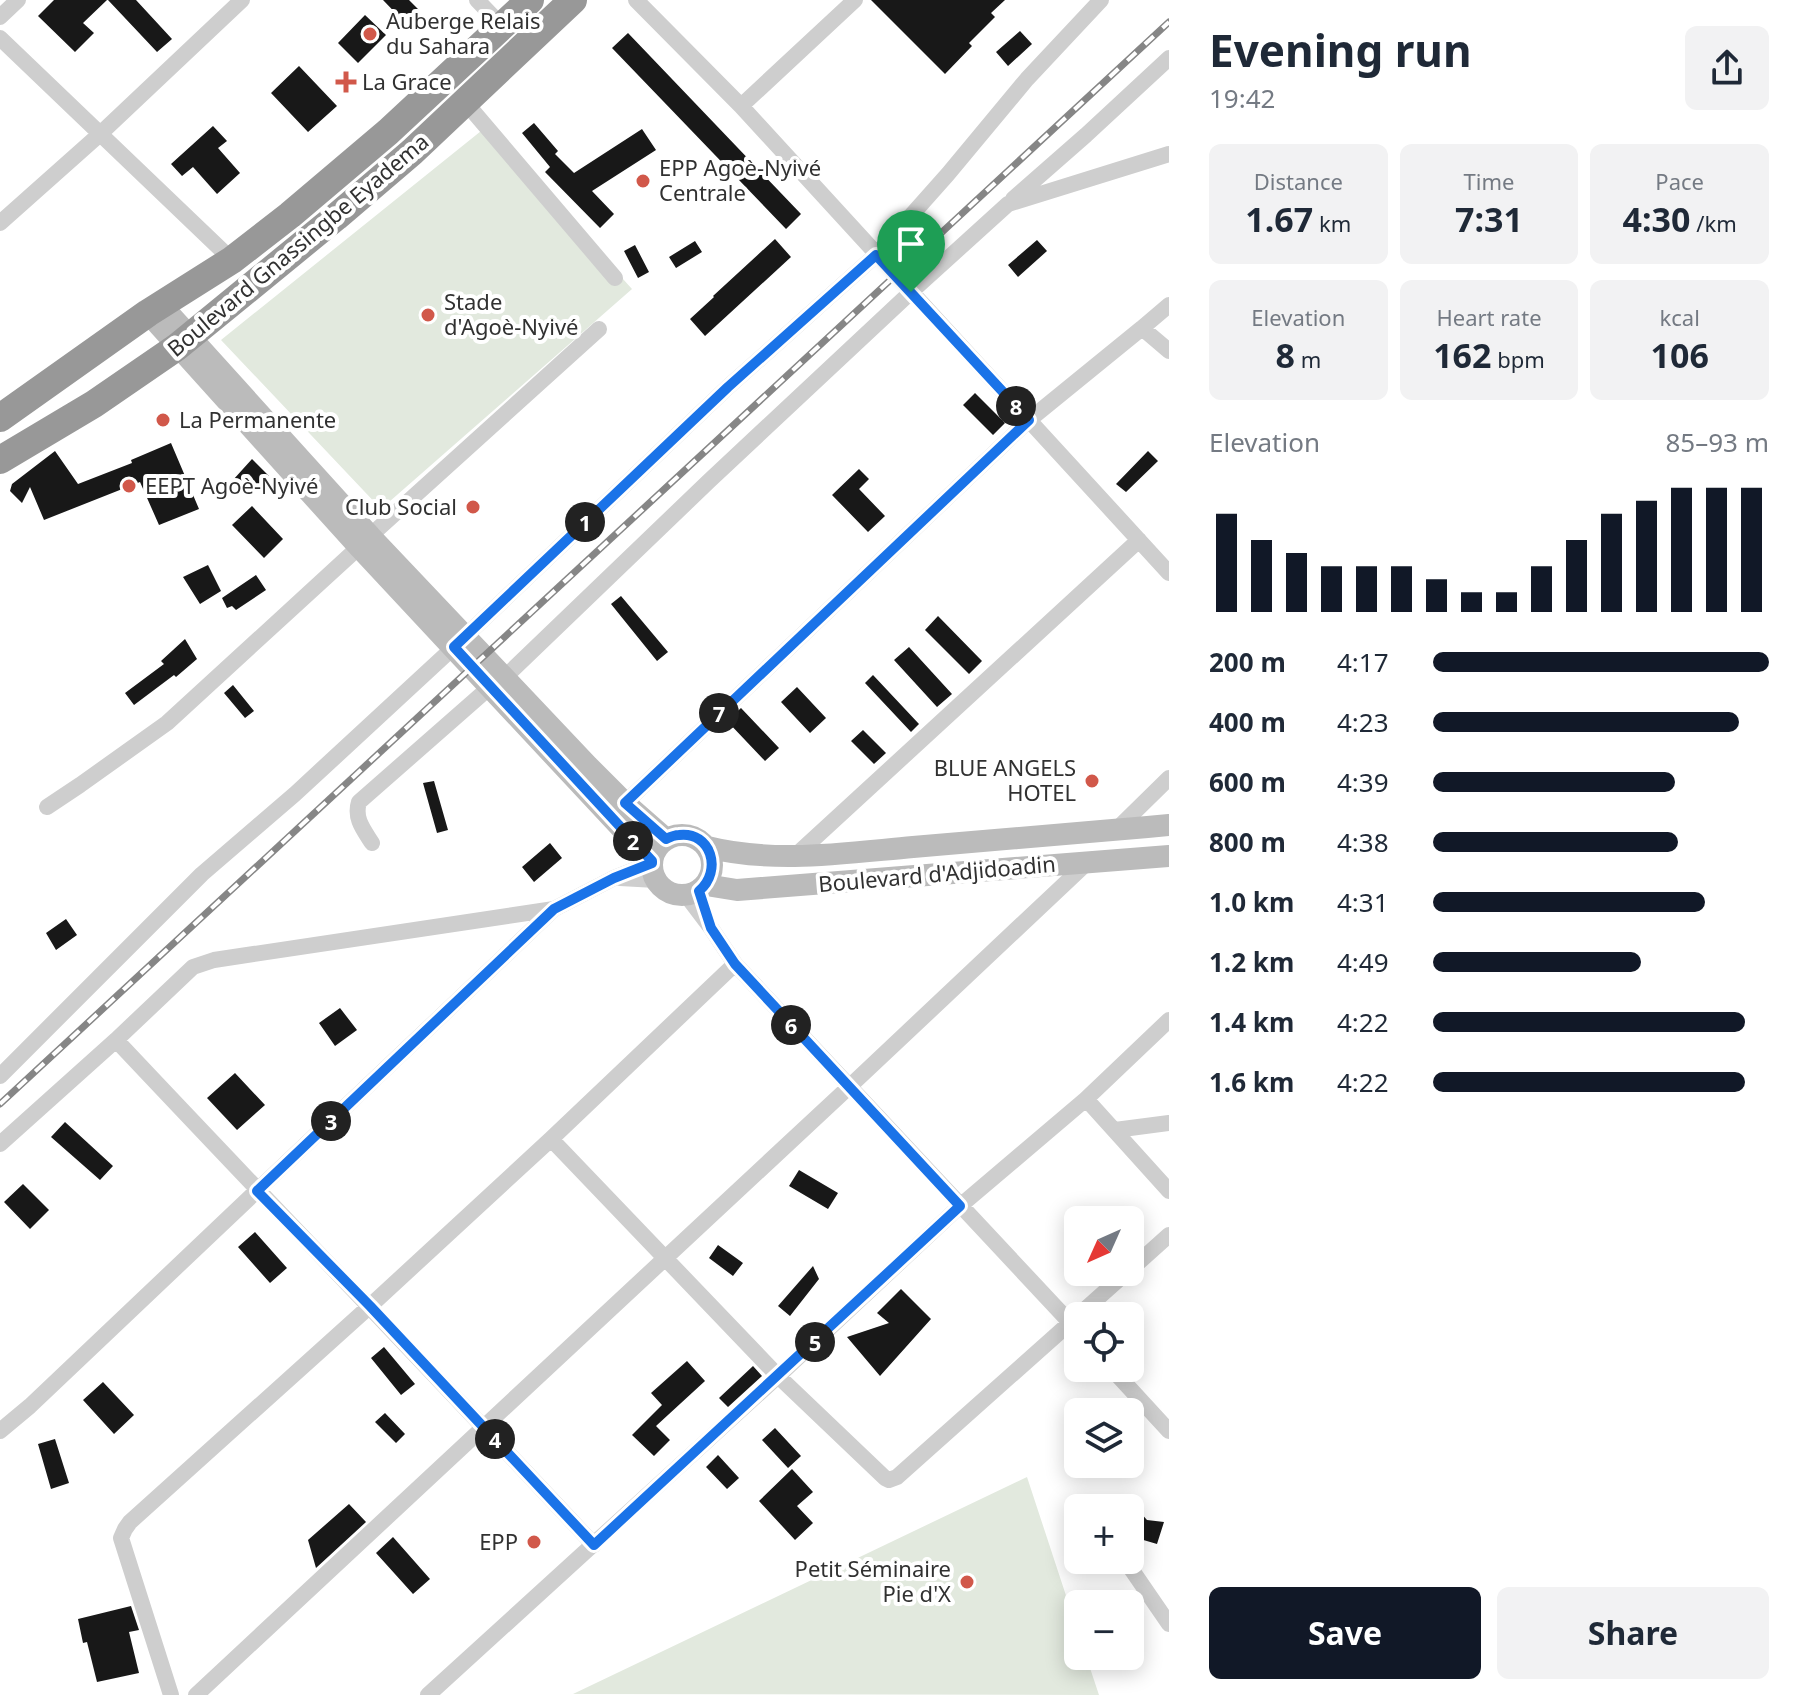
<!DOCTYPE html>
<meta charset="utf-8">
<style>
body{margin:0;font-family:"Noto Sans",sans-serif;background:#f2f2f3;color:#1f2937;height:100vh;display:flex;flex-direction:column;font-size:30px;white-space:nowrap}
*{box-sizing:border-box;margin:0}
p{font-size:26px;color:#747a83}
.icon{flex:none;width:44px;height:44px;fill:none;stroke:currentColor;stroke-width:2;stroke-linecap:round;stroke-linejoin:round}
.map{position:relative;flex:1;overflow:hidden}
.side{display:flex;flex-direction:column;background:#fff;width:640px}
.side>*{flex:none}
.needle{width:52px;rotate:225deg}
.fabs{position:absolute;left:1064px;top:1206px;display:grid;gap:16px}
.fabs a{display:grid;place-items:center;width:80px;height:80px;border-radius:12px;background:#fff;box-shadow:0 4px 20px #0003;font-size:40px}
.pin{position:absolute;display:grid;place-items:center;width:68px;height:68px;color:#fff;margin:-82px -34px;border-radius:50% 50% 50% 0;rotate:-45deg;box-shadow:0 0 8px #0007}
.pin .icon{rotate:45deg}
.km{position:absolute;width:40px;height:40px;margin:-20px;border-radius:50%;background:#222;color:#fff;font-size:22px;line-height:40px;text-align:center}
.round{display:grid;place-items:center;flex:none;width:84px;height:84px;border-radius:12px;background:#f2f2f3}
.summary{display:flex;align-items:center;justify-content:space-between;height:136px;padding:0 40px}
h1{font-size:44px;font-weight:700;line-height:60px}
.stats{display:grid;grid-template-columns:repeat(3,1fr);gap:12px;height:136px;padding:8px 40px}
.stats div{display:grid;align-content:center;border-radius:12px;background:#f2f2f3;text-align:center}
.stats b{font-size:34px;font-weight:700}
.stats small{font-size:22px;font-weight:400}
.stats p{font-size:22px}
.chart{height:224px;padding:16px 40px}
.chart p{display:flex;justify-content:space-between}
.chart svg{width:100%;height:144px;margin-top:8px;stroke:#111827;stroke-width:6}
.primary-button{display:flex;gap:16px;margin-top:auto;padding:16px 40px}
.primary-button a{flex:1;height:92px;border-radius:12px;background:#111827;color:#fff;font-size:32px;font-weight:700;line-height:92px;text-align:center}
.primary-button a+a{background:#f2f2f3;color:#1f2937}
ul{padding:0 40px;list-style:none;font-size:26px}
li{display:grid;grid-template-columns:128px 96px 1fr;align-items:center;height:60px}
li i{height:20px;border-radius:10px;background:#111827}
main{display:flex;flex:1;min-height:0}
.map>svg:first-child{display:block}
</style>
<main>
<div class="map">
<svg width="1169" height="1695" viewBox="0 0 1169 1695">
<rect width="100%" height="100%" fill="#fff"/>
<path fill="#e2e9de" d="M486 127 632 289 381 509 221 340Z
M1027 1477 1078 1632V1656H1086L1099 1695 573 1694Z"/>
<path fill="#181818" d="M54 0H107L83 23 94 33 75 52 38 16Z
M108 0H136L172 39 157 52Z
M383 0H409L421 12 408 26Z
M871 0H1005L991 13 995 17 969 43 972 46 945 74Z
M365 15 386 35 358 63 338 43Z
M1020 31 1032 44 1008 66 996 52Z
M628 33 801 214 786 229 612 48Z
M299 66 337 106 308 132 271 93Z
M534 123 558 151 555 154 574 173 642 129 656 150 592 191 614 214 600 228 545 172 550 167 522 133Z
M213 126 227 141 218 148 240 173 217 194 193 167 182 176 171 164Z
M775 239 791 257 705 336 690 319 714 297 713 296Z
M1037 240 1047 251 1018 277 1008 265Z
M695 241 702 252 676 268 669 257Z
M635 245 649 272 638 278 624 251Z
M975 393 1005 423 993 435 963 405Z
M171 443 199 509 159 525 140 482 44 520 30 487 22 503 10 491 12 484 55 451 78 484 132 463 131 460Z
M1148 451 1158 461 1126 492 1116 484Z
M252 459 269 476 250 496 233 480Z
M859 469 869 479 859 489 885 516 868 532 832 495Z
M252 506 283 539 264 558 232 525Z
M208 565 221 591 200 604 183 577Z
M256 575 266 590 236 610 232 606 227 608 222 598Z
M621 596 668 652 657 661 611 604Z
M938 616 982 661 969 674 925 630Z
M185 639 197 659 176 677 174 675 134 705 125 693 164 664 161 661Z
M909 647 952 694 937 707 894 660Z
M873 675 919 724 911 732 865 683Z
M233 685 254 711 245 718 224 693Z
M797 687 826 718 810 733 781 702Z
M741 708 779 748 765 761 727 721Z
M863 730 886 753 874 764 851 741Z
M434 781 448 830 437 833 423 783Z
M550 843 562 858 534 882 522 867Z
M66 919 77 935 56 950 46 933Z
M340 1008 357 1030 335 1046 319 1023Z
M235 1073 265 1105 237 1130 207 1098Z
M65 1122 113 1166 100 1180 51 1137Z
M799 1170 838 1193 828 1209 789 1186Z
M23 1184 49 1210 30 1229 4 1202Z
M255 1232 287 1268 270 1283 238 1247Z
M718 1245 743 1263 733 1276 709 1258Z
M813 1266 819 1279 790 1316 778 1306Z
M901 1289 931 1319 880 1376 847 1337 889 1323 877 1313Z
M384 1347 415 1384 401 1395 371 1358Z
M687 1361 705 1381 656 1426 670 1440 654 1456 632 1435 662 1405 651 1393Z
M753 1366 762 1376 728 1407 719 1398Z
M103 1382 134 1415 114 1434 83 1400Z
M385 1413 405 1434 396 1443 375 1422Z
M775 1428 801 1456 788 1468 762 1440Z
M55 1439 69 1483 51 1489 38 1444Z
M718 1455 739 1478 727 1489 706 1467Z
M792 1469 813 1492 797 1506 813 1523 795 1540 759 1501Z
M1130 1501 1147 1520 1164 1522 1157 1544 1140 1539 1142 1531 1130 1528Z
M349 1504 366 1522 316 1568 308 1540Z
M393 1537 430 1579 413 1594 376 1553Z
M131 1606 139 1630 129 1632 139 1673 97 1682 87 1642 83 1643 78 1619Z"/>
<g fill="none" stroke-linecap="round" stroke-linejoin="round">
<path stroke="#cecece" stroke-width="16" d="M477 0 502 26
M636 0 741 106 1169 573
M0 17 18 0
M0 38 232 260
M466 103 615 278
M741 106 855 0
M1013 199 1086 135 1169 58
M0 223 100 134 242 0
M1142 328 1169 305
M370 536 599 329
M504 678 709 481 911 292 1008 204 1169 154
M625 803 1029 420 1142 328 1169 351
M47 807 80 785 167 723 359 547
M1115 831 1169 778
M372 843C363 829 354 818 359 802L490 687
M794 857 1139 540
M620 878 656 880
M686 895 711 928 735 964 1078 1331
M116 1040C275 1209 436 1375 594 1545
M0 1076 202 874 295 794 454 647 728 387 876 255 948 174 1027 79 1101 0
M1086 1099 1169 1191
M1115 1130 1169 1123
M551 1139 778 1376 885 1478 889 1480 897 1477 1127 1272
M0 1144 116 1040 193 967 214 960 554 909 614 878 652 863
M1130 1270 1169 1235
M1111 1368 1169 1431
M0 1431 30 1406 554 909
M1125 1560 1169 1624
M171 1695 121 1538 125 1529 130 1522 370 1306 551 1139 735 964
M196 1695 849 1087 1089 861
M428 1695 778 1376 960 1206 1086 1099 1169 1020"/>
<path stroke="#bbb" stroke-width="22" d="M161 305 370 536 588 766 625 803 666 839
M148 313 359 547 652 861
M652 865a30 30 0 1 1 60 0a30 30 0 1 1-60 0Z
M707 847C775 864 845 853 913 847 999 840 1084 833 1169 825
M706 885 737 890 1169 856"/>
<path stroke="#989898" stroke-width="28" d="M0 418 148 313 232 260 290 215 388 132 530 0
M0 460 94 404 177 347 336 217 412 152 573 0"/>
<g stroke="#868686" stroke-width="7">
<path id="rail" d="M0 1104 1169 22"/>
</g>
<use href="#rail" stroke="#fff" stroke-width="4" stroke-dasharray="12" stroke-linecap="butt"/>
</g>
<g fill="none" stroke-linecap="round" stroke-linejoin="round">
<g stroke="#fff" stroke-width="16">
<path id="route" d="M876 255 1029 420 625 803 666 839C670 837 674 835 679 835 711 831 723 871 699 891L711 928 735 964 960 1206 594 1545 370 1306 257 1191 554 909 614 878 652 863V861L454 647 728 387Z"/>
</g>
<use href="#route" stroke="#1a73e8" stroke-width="10"/>
</g>
<g fill="#d1584a" stroke="#fff" stroke-width="3">
<circle cx="370" cy="34" r="8"/>
<path d="M342 70h8v8h8v8h-8v8h-8v-8h-8v-8h8z"/>
<circle cx="643" cy="181" r="8"/>
<circle cx="428" cy="315" r="8"/>
<circle cx="163" cy="420" r="8"/>
<circle cx="129" cy="486" r="8"/>
<circle cx="473" cy="507" r="8"/>
<circle cx="1092" cy="781" r="8"/>
<circle cx="534" cy="1542" r="8"/>
<circle cx="967" cy="1582" r="8"/>
</g>
<g text-anchor="middle" stroke-width="8" stroke-linejoin="round" paint-order="stroke">
<g font-size="22" fill="#313131" stroke="#fff" text-anchor="start">
<text x="386" y="29">Auberge Relais<tspan x="386" dy="25">du Sahara</tspan></text>
<text x="362" y="90">La Grace</text>
<text x="659" y="176">EPP Agoè-Nyivé<tspan x="659" dy="25">Centrale</tspan></text>
<text x="444" y="310">Stade<tspan x="444" dy="25">d'Agoè-Nyivé</tspan></text>
<text x="179" y="428">La Permanente</text>
<text x="145" y="494">EEPT Agoè-Nyivé</text>
<text x="457" y="515" text-anchor="end">Club Social</text>
<text x="1076" y="776" text-anchor="end">BLUE ANGELS<tspan x="1076" dy="25">HOTEL</tspan></text>
<text x="518" y="1550" text-anchor="end">EPP</text>
<text x="951" y="1577" text-anchor="end">Petit Séminaire<tspan x="951" dy="25">Pie d'X</tspan></text>
</g>
<g font-size="22" fill="#313131" stroke="#fff">
<text transform="translate(298 245) rotate(-40)" y="8">Boulevard Gnassingbe Eyadema</text>
<text transform="translate(937 874) rotate(-5)" y="8">Boulevard d'Adjidoadin</text>
</g>
</g>
</svg>
<div class="fabs">
<a><svg class="needle" viewBox="-14 -14 28 28"><path d="M0-13l5 13h-10z" fill="#e53935"/><path d="M0 13l5-13h-10z" fill="#747a83"/></svg></a>
<a><svg class="icon" aria-label="locate" viewBox="0 0 24 24"><circle cx="12" cy="12" r="6"/><path d="M12 2v4M12 18v4M2 12h4M18 12h4"/></svg></a>
<a><svg class="icon" aria-label="layers" viewBox="0 0 24 24"><path d="M12 4l9 5-9 5-9-5zM3 14l9 5 9-5"/></svg></a>
<a>+</a>
<a>−</a>
</div>
<div class="pin" style="left:911px;top:292px;background:#1e9e55"><svg class="icon" aria-label="arrive" viewBox="0 0 24 24"><path d="M6 21V4h12l-3 4 3 4H6"/></svg></div>
<b class="km" style="left:585px;top:522px">1</b>
<b class="km" style="left:633px;top:841px">2</b>
<b class="km" style="left:331px;top:1121px">3</b>
<b class="km" style="left:495px;top:1439px">4</b>
<b class="km" style="left:815px;top:1342px">5</b>
<b class="km" style="left:791px;top:1025px">6</b>
<b class="km" style="left:719px;top:713px">7</b>
<b class="km" style="left:1016px;top:406px">8</b>
</div>
<section class="side">
<div class="summary"><div><h1>Evening run</h1><p>19:42</p></div><a class="round"><svg class="icon" aria-label="share" viewBox="0 0 24 24"><path d="M12 15V3M7 8l5-5 5 5M5 13v7h14v-7"/></svg></a></div>
<div class="stats">
<div><p>Distance</p><b>1.67<small> km</small></b></div>
<div><p>Time</p><b>7:31</b></div>
<div><p>Pace</p><b>4:30<small> /km</small></b></div>
</div>
<div class="stats">
<div><p>Elevation</p><b>8<small> m</small></b></div>
<div><p>Heart rate</p><b>162<small> bpm</small></b></div>
<div><p>kcal</p><b>106</b></div>
</div>
<div class="chart"><p><span>Elevation</span>85–93 m</p>
<svg viewBox="0 0 160 44" preserveAspectRatio="none"><path d="M5 44V14M15 44V22M25 44V26M35 44V30M45 44V30M55 44V30M65 44V34M75 44V38M85 44V38M95 44V30M105 44V22M115 44V14M125 44V10M135 44V6M145 44V6M155 44V6"/></svg>
</div>
<ul>
<li><b>200 m</b>4:17<i style="width:100%"></i></li>
<li><b>400 m</b>4:23<i style="width:91%"></i></li>
<li><b>600 m</b>4:39<i style="width:72%"></i></li>
<li><b>800 m</b>4:38<i style="width:73%"></i></li>
<li><b>1.0 km</b>4:31<i style="width:81%"></i></li>
<li><b>1.2 km</b>4:49<i style="width:62%"></i></li>
<li><b>1.4 km</b>4:22<i style="width:93%"></i></li>
<li><b>1.6 km</b>4:22<i style="width:93%"></i></li>
</ul>
<div class="primary-button"><a>Save</a><a>Share</a></div>
</section>
</main>
